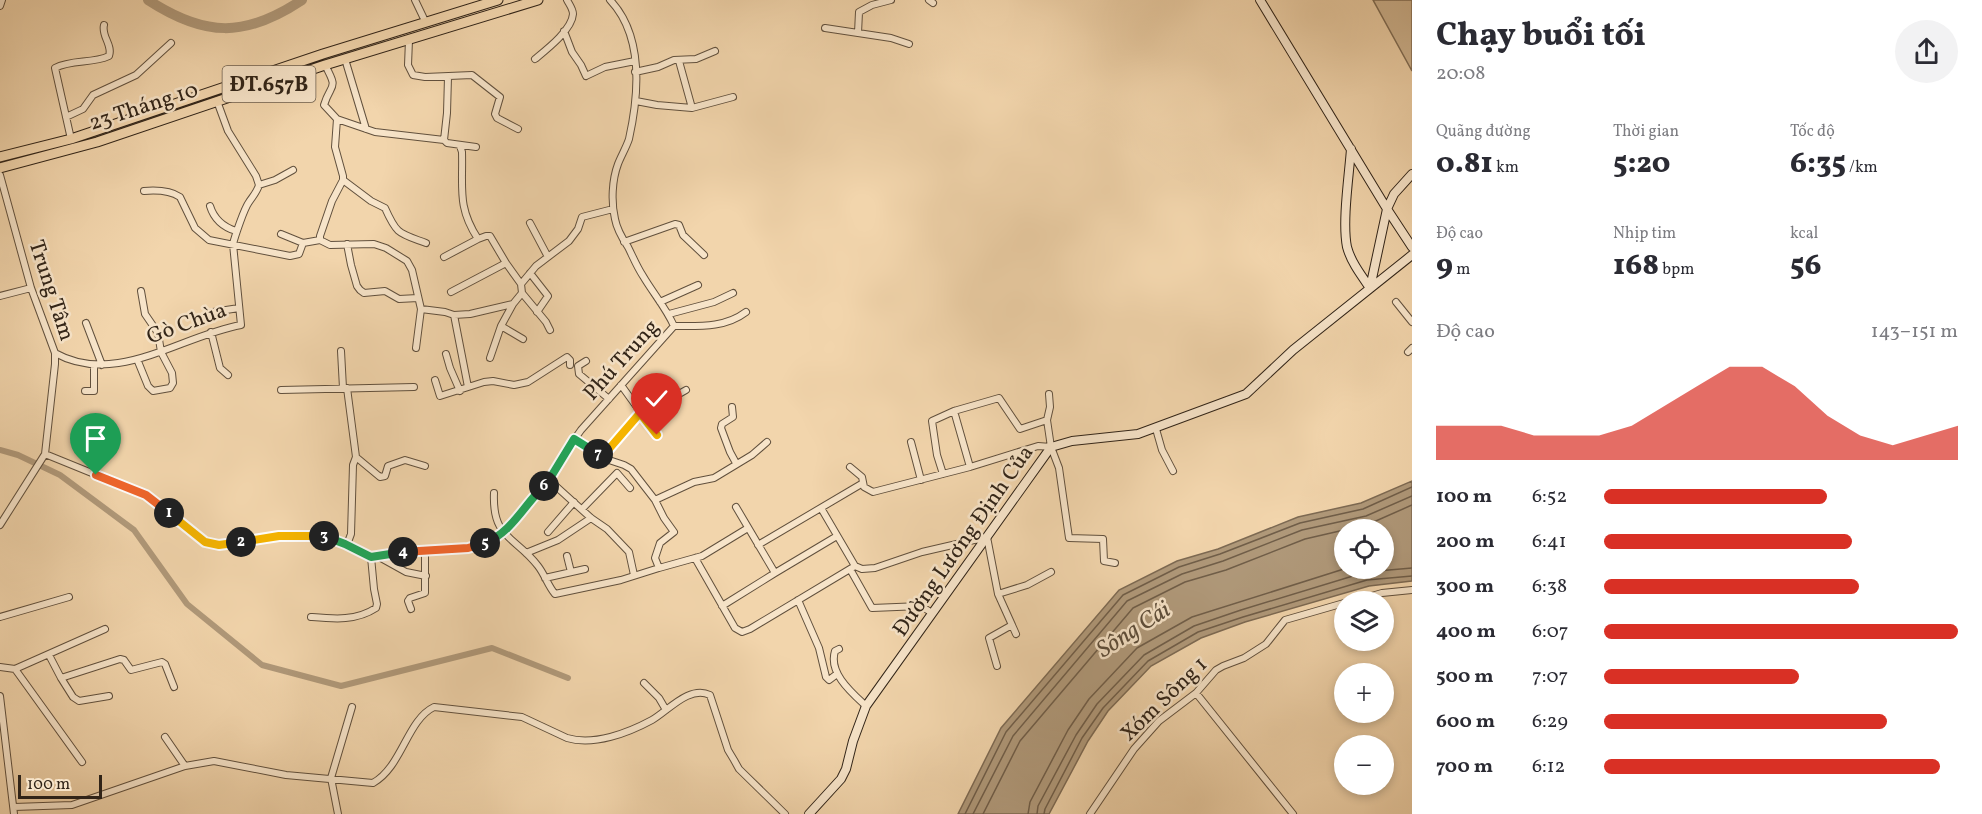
<!DOCTYPE html>
<html lang="vi">
<meta charset="utf-8">
<style>
body{margin:0;font-family:Vollkorn,serif;background:#f2f2f3;color:#2b2b33;height:100vh;display:flex;flex-direction:column;font-size:22px;white-space:nowrap}
*{box-sizing:border-box;margin:0}
p{font-size:20px;color:#7c7c81}
.icon{flex:none;width:33px;height:33px;fill:none;stroke:currentColor;stroke-width:2;stroke-linecap:round;stroke-linejoin:round}
.map{position:relative;flex:1;overflow:hidden}
.drawer{display:flex;flex-direction:column;background:#fff;width:570px}
.drawer>*{flex:none}
.buttons{position:absolute;left:1334px;top:519px;display:grid;gap:12px}
.buttons a{display:grid;place-items:center;width:60px;height:60px;border-radius:50%;background:#fff;box-shadow:0 3px 9px #0003;font-size:30px}
.scale{position:absolute;left:18px;bottom:15px;width:84px;box-sizing:border-box;padding-left:6px;border:3px solid #312418;border-top:0;font-size:16px;line-height:21px;white-space:nowrap;color:#312418;-webkit-text-stroke:4px #f7e4c9;paint-order:stroke}
.pin{position:absolute;display:grid;place-items:center;width:51px;height:51px;color:#fff;margin:-62px -26px;border-radius:50% 50% 50% 0;rotate:-45deg;box-shadow:0 0 6px #0007}
.pin .icon{rotate:45deg}
.km{position:absolute;width:30px;height:30px;margin:-15px;border-radius:50%;background:#222;color:#fff;font-size:16px;line-height:30px;text-align:center}
.round{display:grid;place-items:center;flex:none;width:63px;height:63px;border-radius:32px;background:#f2f2f3}
.summary{display:flex;align-items:center;justify-content:space-between;height:102px;padding:0 24px}
h1{font-size:33px;font-weight:800;line-height:45px}
.metrics{display:grid;grid-template-columns:repeat(3,1fr);gap:9px;height:102px;padding:6px 24px}
.metrics div{display:grid;align-content:center}
.metrics b{font-size:30px;font-weight:800}
.metrics small{font-size:16px;font-weight:400}
.metrics p{font-size:16px}
.chart{height:168px;padding:12px 24px}
.chart p{display:flex;justify-content:space-between}
.chart svg{width:100%;height:108px;margin-top:6px;fill:#d93025;opacity:.7}
ul{padding:0 24px;list-style:none;font-size:20px}
li{display:grid;grid-template-columns:96px 72px 1fr;align-items:center;height:45px}
li i{height:15px;border-radius:8px;background:#d93025}
main{display:flex;flex:1;min-height:0}
.map>svg:first-child{display:block}
</style>
<main>
<div class="map">
<svg width="1412" height="814" viewBox="0 0 1412 814">
<rect width="100%" height="100%" fill="#f2d5ac"/>
<filter id="stains"><feTurbulence type="fractalNoise" baseFrequency=".00333" numOctaves="4"/><feColorMatrix values="0 0 0 0 .2 0 0 0 0 .09 0 0 0 0 .02 0 0 0 .5 -.17"/></filter>
<radialGradient id="worn" r=".72"><stop offset=".6" stop-color="#630" stop-opacity="0"/><stop offset="1" stop-color="#630" stop-opacity=".3"/></radialGradient>
<path fill="#d1b793" stroke="#816e56" stroke-width="1.5" d="M1373 0H1412V71Z"/>
<path fill="#b0997a" stroke="#7d6a53" stroke-width="1.5" fill-rule="evenodd" d="M1412 481V581L1369 586 1245 622 1201 638 1151 666 1108 711 1088 741 1049 814H958L1001 728 1119 590 1177 561 1218 549 1298 517 1361 503ZM1344 530H1383V568H1344Z"/>
<g fill="none" stroke-linecap="round" stroke-linejoin="round">
<path stroke="#705e49" stroke-width="1.5" d="M1346 530 1369 524 1412 505
M965 814 1006 732 1123 595 1179 567 1220 554 1300 523 1363 509 1412 487
M973 814 1013 736 1127 601 1182 574 1223 561 1302 530 1366 516 1412 496
M983 814 1020 741 1133 608 1185 582 1226 570 1305 539 1344 530
M1028 814 1030 802 1068 730 1089 699 1137 648 1192 617 1347 568
M1037 814 1038 806 1076 735 1097 704 1144 655 1194 626 1241 610 1366 572 1412 568
M1044 814 1045 809 1082 738 1103 708 1148 661 1198 632 1243 617 1367 580 1412 576"/>
<path stroke="#b0997a" stroke-width="6" d="M0 450 18 455 60 475 134 530 187 604 262 665 341 686 492 648 568 678"/>
<path stroke="#b0997a" stroke-width="10" d="M148 0C205 37 245 38 302 0"/>
<g stroke="#61503d" stroke-width="8">
<path id="street" d="M415 0 426 23
M929 0 933 3
M0 6 2 0
M825 28 858 33 859 12 872 5 891 0
M564 31 572 52 581 65 586 76 605 67 635 61
M858 33 891 38 909 44
M409 40 408 65 413 75 425 77 472 75 500 97 495 114 497 118 518 129
M345 59 366 129
M535 59C546 50 572 30 573 14 573 9 569 4 567 0
M679 61 692 108
M325 65C339 91 331 82 324 105L337 119 335 147 343 176V180L332 201 320 236V240L330 245 374 244 386 248 407 261 412 270 421 309
M635 72 658 67 674 60 696 59 715 51
M448 77 447 113 444 140 447 143 476 147
M636 101 657 105 692 108 733 97
M66 117 83 109 93 95 136 75 171 43
M337 119 375 132 444 140
M71 139 55 68C72 59 92 64 109 56 113 45 101 36 104 25
M460 146 462 152C463 188 457 207 478 239L486 236H490L506 263
M0 175 31 288 55 353V364L45 454 0 525
M343 180 371 201 385 208C397 235 399 233 426 243
M259 185 275 180 293 170
M144 191C156 190 171 191 180 197L195 228 209 240 290 256 299 254 303 243
M210 206C214 219 223 227 236 231
M530 223 548 257
M281 234 303 243 320 240
M624 242 675 224 679 225 683 235 704 255
M347 244 351 265 357 286 360 290 364 293 385 291 399 299 418 298
M444 257 478 239
M530 273 548 296 537 312
M451 292 506 263 521 284
M522 293 546 322 550 330
M0 296 31 288
M660 302 698 285
M1396 302 1412 322
M669 314 714 302 733 293
M454 315 468 387
M206 317 213 312 239 308
M86 323 102 365
M501 326 523 339
M674 326C699 326 725 328 746 312
M211 332 220 368 228 375
M416 348 421 309 445 312 454 315 470 314 513 304 522 293 521 284 536 266 569 241 578 229 582 217 613 209
M341 351 343 388
M1408 352 1412 348
M55 353C116 387 180 336 241 325L233 244C235 236 244 209 249 202 253 196 257 192 259 185L256 176 228 131 217 101
M446 354 450 368 460 391
M490 358 501 326 513 304
M137 359 148 386 153 391 170 388 173 383 172 373 161 352 158 333 145 314 141 291
M586 361 578 366 579 374 609 399
M435 380 440 396 484 382 493 381 514 385 528 382 567 357 570 360V365
M621 385 657 435
M281 390 414 387
M85 391H94V365
M1049 394 1050 407 1047 420 1051 447 1059 468 1069 538 1103 539 1104 561 1115 563
M732 407 733 417 722 424 721 428 730 452 736 463
M954 411 999 398 1020 429 1047 420
M642 415 686 390
M1156 429 1162 450 1173 471
M574 439 606 459 624 465 631 469 655 500 694 482 714 478 752 455 767 442
M911 442 921 480
M45 454 146 495 205 542 219 545 279 536 301 535 325 536 334 539 371 557 411 551 468 548 491 541 503 533 521 514 534 495 549 480 562 457 581 430 674 326C666 308 653 293 643 276 637 267 633 257 628 247 622 238 617 230 615 219 611 202 612 180 618 164 621 156 626 148 629 139 639 94 644 36 610 0
M356 457 380 477 385 476 388 466 405 460 425 466
M602 457 640 413
M850 467 862 477 864 487 873 492 970 467 1038 446 1051 447
M943 474 937 455 932 421 954 411 970 467
M549 480 591 518 607 529 629 552 634 575
M494 493C492 539 515 536 538 566 545 575 548 586 555 594L621 580 659 568
M655 500 664 518 674 532 660 543 655 558 659 568 702 556 748 528
M736 507 775 573
M821 508 855 566 862 569 875 568 922 552 987 537 998 594 1012 625 989 638 997 666
M582 509 617 473 630 488
M548 532 574 502
M345 544 348 542 351 534 353 465 356 457 347 388
M758 545 863 483
M526 553 558 540 591 518
M567 556 571 572
M379 557 406 572 426 576
M695 558 735 628 742 632 750 629 855 566
M850 569 872 608 921 606 932 613
M545 578 585 569
M998 594 1027 585 1051 572
M798 600 819 648 826 677 829 680 837 674
M1351 602 1382 593 1412 590
M722 606 775 573 837 536
M411 609 408 601 410 598 425 593V551
M0 617 69 597
M311 617C335 619 356 621 376 608L377 604 374 589 371 557
M1012 625 1016 634
M839 649 835 651C828 673 852 693 866 706
M49 655 61 678 120 659 124 660 131 670 162 662 165 664 174 687
M0 667 15 669 105 629
M15 669 82 762
M61 678 73 697 79 701 109 696
M644 683 659 698 666 710
M1196 693 1293 814
M0 696 14 814
M165 737 185 766
M14 807 72 805 185 766 214 761 286 775 373 783C402 767 407 720 434 707L522 717 567 738C594 746 628 733 652 720 668 711 689 685 710 695L728 750 734 760 739 769 785 814
M338 814 331 778 352 707
M1090 814 1134 749 1159 721 1196 693 1216 670 1223 666 1244 658 1266 644 1285 620 1344 603"/>
</g>
<g stroke="#312418" stroke-width="10">
<path id="secondary" d="M1260 0 1387 209 1370 288
M1351 149C1349 176 1342 222 1347 247 1351 262 1361 275 1370 288
M1412 174 1394 194 1387 209 1412 247
M809 814 841 779 846 769 853 741 866 706 1051 447 1072 441 1138 434 1246 394 1293 350 1412 255"/>
</g>
<g stroke="#312418" stroke-width="11">
<path id="primary" d="M0 157 71 139 323 54 498 0
M0 168 97 142 325 65 538 0"/>
</g>
<use href="#street" stroke="#f7e4c9" stroke-width="6"/>
<use href="#secondary" stroke="#f7e4c9" stroke-width="8"/>
<use href="#primary" stroke="#f2d5ac" stroke-width="9"/>
</g>
<g fill="none" stroke-linecap="round" stroke-linejoin="round">
<g stroke="#fff" stroke-width="12">
<path id="split-1" d="M96 475 146 495 169 513"/>
</g>
<g stroke="#fff" stroke-width="12">
<path id="split-2" d="M169 513 205 542 219 545 241 542"/>
</g>
<g stroke="#fff" stroke-width="12">
<path id="split-3" d="M241 542 279 536H324"/>
</g>
<g stroke="#fff" stroke-width="12">
<path id="split-4" d="M324 536 345 544 371 557 403 552"/>
</g>
<g stroke="#fff" stroke-width="12">
<path id="split-5" d="M403 552 468 548 485 543"/>
</g>
<g stroke="#fff" stroke-width="12">
<path id="split-6" d="M485 543C512 532 524 505 544 486"/>
</g>
<g stroke="#fff" stroke-width="12">
<path id="split-7" d="M544 486 549 480 574 439 598 454"/>
</g>
<g stroke="#fff" stroke-width="12">
<path id="split-8" d="M598 454 602 457 640 413 657 435"/>
</g>
<use href="#split-1" stroke="#f0652b" stroke-width="8"/>
<use href="#split-2" stroke="#f5b400" stroke-width="8"/>
<use href="#split-3" stroke="#f5b400" stroke-width="8"/>
<use href="#split-4" stroke="#22a559" stroke-width="8"/>
<use href="#split-5" stroke="#f0652b" stroke-width="8"/>
<use href="#split-6" stroke="#22a559" stroke-width="8"/>
<use href="#split-7" stroke="#22a559" stroke-width="8"/>
<use href="#split-8" stroke="#f5b400" stroke-width="8"/>
</g>
<g text-anchor="middle" stroke-width="5" stroke-linejoin="round" paint-order="stroke">
<rect fill="#f7e4c9" stroke="#6c5e4d" stroke-width="1.5" x="222.5" y="66" width="93" height="36" rx="4.5"/>
<g font-size="21" font-weight="bold" fill="#312418">
<text x="269" y="91">ĐT.657B</text>
</g>
<g font-size="22" fill="#312418" stroke="#f7e4c9">
<text transform="translate(143 105) rotate(-18)" y="8">23 Tháng 10</text>
<text transform="translate(53 290) rotate(72)" y="8">Trung Tâm</text>
<text transform="translate(186 322) rotate(-20)" y="8">Gò Chùa</text>
<text transform="translate(620 359) rotate(-48)" y="8">Phú Trung</text>
<text transform="translate(962 540) rotate(-55)" y="8">Đường Lương Định Của</text>
<text transform="translate(1163 698) rotate(-44)" y="8">Xóm Sông 1</text>
</g>
<g font-size="24" font-style="italic" fill="#5d4d3a" stroke="#f7e4c9">
<text transform="translate(1133 629) rotate(-33)" y="8">Sông Cái</text>
</g>
</g>
<rect width="100%" height="100%" filter="url(#stains)"/>
<rect width="100%" height="100%" fill="url(#worn)"/>
</svg>
<div class="buttons">
<a><svg class="icon" aria-label="locate" viewBox="0 0 24 24"><circle cx="12" cy="12" r="6"/><path d="M12 2v4M12 18v4M2 12h4M18 12h4"/></svg></a>
<a><svg class="icon" aria-label="layers" viewBox="0 0 24 24"><path d="M12 4l9 5-9 5-9-5zM3 14l9 5 9-5"/></svg></a>
<a>+</a>
<a>−</a>
</div>
<div class="scale">100 m</div>
<div class="pin" style="left:96px;top:475px;background:#1e9e55"><svg class="icon" aria-label="arrive" viewBox="0 0 24 24"><path d="M6 21V4h12l-3 4 3 4H6"/></svg></div>
<div class="pin" style="left:657px;top:435px;background:#d93025"><svg class="icon" aria-label="check" viewBox="0 0 24 24"><path d="M5 12l5 5 9-10"/></svg></div>
<b class="km" style="left:169px;top:513px">1</b>
<b class="km" style="left:241px;top:542px">2</b>
<b class="km" style="left:324px;top:536px">3</b>
<b class="km" style="left:403px;top:552px">4</b>
<b class="km" style="left:485px;top:543px">5</b>
<b class="km" style="left:544px;top:486px">6</b>
<b class="km" style="left:598px;top:454px">7</b>
</div>
<section class="drawer">
<div class="summary"><div><h1>Chạy buổi tối</h1><p>20:08</p></div><a class="round"><svg class="icon" aria-label="share" viewBox="0 0 24 24"><path d="M12 15V3M7 8l5-5 5 5M5 13v7h14v-7"/></svg></a></div>
<div class="metrics">
<div><p>Quãng đường</p><b>0.81<small> km</small></b></div>
<div><p>Thời gian</p><b>5:20</b></div>
<div><p>Tốc độ</p><b>6:35<small> /km</small></b></div>
</div>
<div class="metrics">
<div><p>Độ cao</p><b>9<small> m</small></b></div>
<div><p>Nhịp tim</p><b>168<small> bpm</small></b></div>
<div><p>kcal</p><b>56</b></div>
</div>
<div class="chart"><p><span>Độ cao</span>143–151 m</p>
<svg viewBox="0 0 160 44" preserveAspectRatio="none"><path d="M0 44V30L10 30L20 30L30 34L40 34L50 34L60 30L70 22L80 14L90 6L100 6L110 14L120 26L130 34L140 38L150 34L160 30V44z"/></svg>
</div>
<ul>
<li><b>100 m</b>6:52<i style="width:63%"></i></li>
<li><b>200 m</b>6:41<i style="width:70%"></i></li>
<li><b>300 m</b>6:38<i style="width:72%"></i></li>
<li><b>400 m</b>6:07<i style="width:100%"></i></li>
<li><b>500 m</b>7:07<i style="width:55%"></i></li>
<li><b>600 m</b>6:29<i style="width:80%"></i></li>
<li><b>700 m</b>6:12<i style="width:95%"></i></li>
</ul>
</section>
</main>
